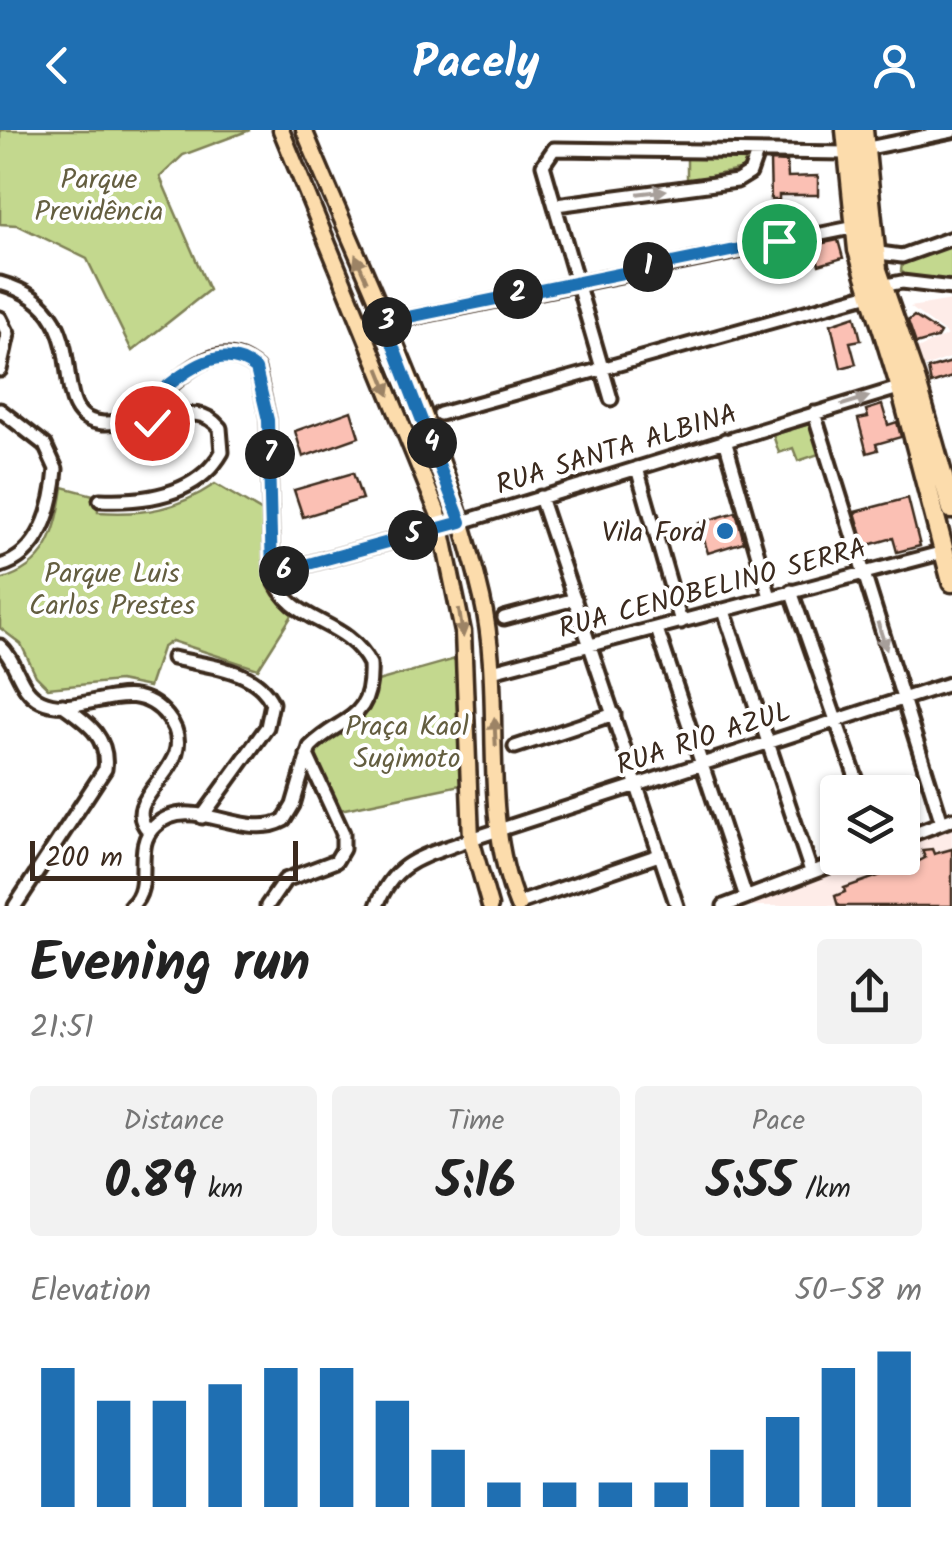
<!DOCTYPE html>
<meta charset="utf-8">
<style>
body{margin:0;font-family:Kalam,sans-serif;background:#f2f2f2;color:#222;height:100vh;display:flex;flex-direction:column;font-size:38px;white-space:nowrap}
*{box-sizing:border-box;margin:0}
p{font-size:32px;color:#767676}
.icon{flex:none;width:55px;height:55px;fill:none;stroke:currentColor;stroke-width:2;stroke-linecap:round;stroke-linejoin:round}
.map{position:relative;height:776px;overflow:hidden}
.sheet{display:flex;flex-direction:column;background:#fff;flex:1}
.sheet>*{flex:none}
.buttons{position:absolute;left:820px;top:645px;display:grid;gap:20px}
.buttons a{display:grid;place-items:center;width:100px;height:100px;border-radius:10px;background:#fff;box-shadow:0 2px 8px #0004;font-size:50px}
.scale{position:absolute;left:30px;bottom:25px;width:268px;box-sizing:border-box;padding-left:10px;border:5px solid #3b2a1e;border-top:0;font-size:28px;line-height:35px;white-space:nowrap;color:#3b2a1e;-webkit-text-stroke:8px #fff;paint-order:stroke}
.pin{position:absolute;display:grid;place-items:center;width:85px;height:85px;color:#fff;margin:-42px;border:5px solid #fff;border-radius:50%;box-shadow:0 2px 10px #0007}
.km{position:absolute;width:50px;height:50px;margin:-25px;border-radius:50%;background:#222;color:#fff;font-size:28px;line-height:50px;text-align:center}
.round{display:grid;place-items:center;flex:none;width:105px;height:105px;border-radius:10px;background:#f2f2f2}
.overview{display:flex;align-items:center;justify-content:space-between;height:170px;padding:0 30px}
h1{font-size:55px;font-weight:700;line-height:75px}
.metrics{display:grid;grid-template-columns:repeat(3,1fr);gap:15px;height:170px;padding:10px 30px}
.metrics div{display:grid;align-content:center;border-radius:10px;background:#f2f2f2;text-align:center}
.metrics b{font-size:50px;font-weight:700}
.metrics small{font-size:28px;font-weight:400}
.metrics p{font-size:28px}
.chart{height:280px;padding:20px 30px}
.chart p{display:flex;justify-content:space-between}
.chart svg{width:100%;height:180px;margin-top:10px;stroke:#1f6fb2;stroke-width:6}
header{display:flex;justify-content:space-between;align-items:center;height:130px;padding:0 30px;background:#1f6fb2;color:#fff;font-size:45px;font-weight:700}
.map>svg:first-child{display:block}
</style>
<header><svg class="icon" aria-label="back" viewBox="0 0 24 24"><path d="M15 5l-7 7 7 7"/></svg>Pacely<svg class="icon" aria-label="person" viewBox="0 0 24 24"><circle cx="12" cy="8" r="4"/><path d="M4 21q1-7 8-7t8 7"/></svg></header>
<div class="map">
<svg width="952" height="776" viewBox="0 0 952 776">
<rect width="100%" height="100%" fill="#fff"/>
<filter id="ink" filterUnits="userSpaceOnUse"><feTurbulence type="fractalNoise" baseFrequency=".01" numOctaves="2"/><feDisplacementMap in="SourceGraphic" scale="20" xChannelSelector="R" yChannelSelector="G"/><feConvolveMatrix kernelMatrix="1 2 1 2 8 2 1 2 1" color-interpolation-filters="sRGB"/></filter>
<g filter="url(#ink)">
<path fill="#feece8" d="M952 170V227L919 239 913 221 948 205 910 177Z
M952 694V776H736L864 728H902L903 713Z"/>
<path fill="#c3d88e" stroke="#7f8156" stroke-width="2.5" d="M0 0H250L183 25 160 47 209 160 132 221 87 129 17 95 0 94Z
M687 28H751L748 38 687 51Z
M952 112V152L907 146 901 141 902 134Z
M170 255 187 282 159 292 143 286Z
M813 293 822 323 798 331 793 318 779 323 773 305Z
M215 354 271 387 272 439 296 479 258 539 172 511 162 518 149 557 119 551 48 558 36 546 21 514 0 498V450C47 437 57 402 63 357L97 366 98 382C144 385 176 380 215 354Z
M459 528 465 654 335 681 309 625 359 588 374 552Z"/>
<path fill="#fbc0b4" stroke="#3b2a1e" stroke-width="2.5" d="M770 31 787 32 788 47 818 46V65H779V70H771Z
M838 110 843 128 819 135 814 115Z
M855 186 861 210 850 212 856 234 841 238 831 194Z
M914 186 940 203 937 208 916 214 908 191Z
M952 232V247L931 254 928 239Z
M882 275 888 295 897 292 901 307 876 314 878 320 867 323 858 289 868 287 866 280Z
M351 281 359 307 303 327 295 301Z
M353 343 362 369 303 387 294 360Z
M908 368 920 416 897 422 893 408 865 416 855 382Z
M736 382 744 412 708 423 699 393Z
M932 719 934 724 952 719V776H838L835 766 845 762 844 758 915 733 925 728 922 720Z"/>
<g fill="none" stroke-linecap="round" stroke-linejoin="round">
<g stroke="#3b2a1e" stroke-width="19">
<path id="minor" d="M864 19 952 1
M556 75 737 51 750 43 757 23
M872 122 902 126 952 108
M0 153C105 182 38 288 103 293 158 297 198 189 257 239L268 289 272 444C290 496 345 486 370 534 373 593 342 585 310 617L293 675 284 690C245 712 190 662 155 696 131 717 155 755 131 776
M881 156 902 152 952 158
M0 188 8 204 0 240
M384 193 856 97
M611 269 543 35 554 19 848 23
M0 280 45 315 56 339C53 378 40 425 0 436
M814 283 942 693
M440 284 870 164
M725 310 770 467
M637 338 681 492
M540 367 677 776
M100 370C144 372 197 366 222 322L220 298C199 273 181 289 154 293L135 281
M272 444 472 389 905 256
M791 461 861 662
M724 481 811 741
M504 488 575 469
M657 499 746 767
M0 516C18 532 18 560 41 571 82 590 131 541 167 586 208 636 114 666 149 701
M173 528C207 536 256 538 272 573L267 597 202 687
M492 541 944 422
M515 617 614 584
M902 708 952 689
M516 774 659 725
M15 776 105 639C109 606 86 592 63 575
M267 776 285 750 336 731 343 719V703L307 625
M377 776C395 728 428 726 471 709L952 553
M724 776 850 728"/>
</g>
<g stroke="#3b2a1e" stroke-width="21">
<path id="major" d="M281 0 438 383 463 502 471 709 490 776
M304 0C367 153 445 307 482 468 505 568 478 680 518 776"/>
</g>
<g stroke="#3b2a1e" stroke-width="25">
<path id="highway" d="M846 0 858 120 901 258 952 452
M863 0 877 140 916 252 952 379"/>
</g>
<use href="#minor" stroke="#fff" stroke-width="11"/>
<use href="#major" stroke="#fcdcac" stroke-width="14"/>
<use href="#highway" stroke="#fcdcac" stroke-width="18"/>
</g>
<defs><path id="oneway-solid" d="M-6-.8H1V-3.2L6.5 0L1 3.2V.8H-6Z" transform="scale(2.5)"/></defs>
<g fill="#a79f9a">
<use href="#oneway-solid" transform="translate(652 62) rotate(-7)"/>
<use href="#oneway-solid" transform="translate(855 271) rotate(-17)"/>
<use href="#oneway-solid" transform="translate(882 506) rotate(72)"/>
</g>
<g fill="#9c8365">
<use href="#oneway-solid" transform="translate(361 138) rotate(-113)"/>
<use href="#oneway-solid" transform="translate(384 252) rotate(68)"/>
<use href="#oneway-solid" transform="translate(461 493) rotate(81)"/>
<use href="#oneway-solid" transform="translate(495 602) rotate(-93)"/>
</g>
</g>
<g fill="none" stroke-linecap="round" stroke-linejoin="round" filter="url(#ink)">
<g stroke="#fff" stroke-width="20">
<path id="route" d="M152 293 135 281C171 257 214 204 256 239L268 290 272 444 461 392 384 192 779 111"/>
</g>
<use href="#route" stroke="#1f6fb2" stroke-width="12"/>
</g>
<circle fill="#1f6fb2" stroke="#fff" stroke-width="4" cx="725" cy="401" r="10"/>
<g text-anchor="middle" stroke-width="8" stroke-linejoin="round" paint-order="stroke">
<g font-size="28" fill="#645e40" stroke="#fff">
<text x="99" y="58">Parque<tspan x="99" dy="32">Previdência</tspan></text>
<text x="112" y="452">Parque Luis<tspan x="112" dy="32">Carlos Prestes</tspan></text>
<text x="407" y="605">Praça Kaol<tspan x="407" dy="32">Sugimoto</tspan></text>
</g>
<g font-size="28" fill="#3b2a1e" stroke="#fff">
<text transform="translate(616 318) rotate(-17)" y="10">RUA SANTA ALBINA</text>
<text transform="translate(712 457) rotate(-15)" y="10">RUA CENOBELINO SERRA</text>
<text transform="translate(703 607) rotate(-18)" y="10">RUA RIO AZUL</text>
</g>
<g font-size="28" fill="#3b2a1e" stroke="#fff" text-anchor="end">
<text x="705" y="411">Vila Ford</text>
</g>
</g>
</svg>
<div class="buttons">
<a><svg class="icon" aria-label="layers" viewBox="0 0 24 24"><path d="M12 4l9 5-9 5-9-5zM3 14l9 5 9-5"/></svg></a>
</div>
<div class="scale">200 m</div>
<div class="pin" style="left:779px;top:111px;background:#1e9e55"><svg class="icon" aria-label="arrive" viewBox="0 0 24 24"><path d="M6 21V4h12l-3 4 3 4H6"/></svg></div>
<div class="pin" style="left:152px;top:293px;background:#d93025"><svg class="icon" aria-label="check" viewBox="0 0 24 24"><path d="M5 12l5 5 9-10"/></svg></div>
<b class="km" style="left:648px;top:137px">1</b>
<b class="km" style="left:518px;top:164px">2</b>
<b class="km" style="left:387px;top:192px">3</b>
<b class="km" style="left:432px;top:313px">4</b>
<b class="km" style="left:413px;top:405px">5</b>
<b class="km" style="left:284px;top:441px">6</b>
<b class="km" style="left:270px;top:324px">7</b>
</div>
<section class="sheet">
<div class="overview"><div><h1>Evening run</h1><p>21:51</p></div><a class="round"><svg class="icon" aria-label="share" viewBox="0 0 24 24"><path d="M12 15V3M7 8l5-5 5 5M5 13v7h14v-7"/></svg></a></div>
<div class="metrics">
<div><p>Distance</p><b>0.89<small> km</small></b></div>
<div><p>Time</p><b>5:16</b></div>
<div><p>Pace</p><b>5:55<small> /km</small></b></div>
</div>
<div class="chart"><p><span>Elevation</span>50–58 m</p>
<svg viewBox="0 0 160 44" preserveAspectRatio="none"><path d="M5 44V10M15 44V18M25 44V18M35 44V14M45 44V10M55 44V10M65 44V18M75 44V30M85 44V38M95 44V38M105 44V38M115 44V38M125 44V30M135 44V22M145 44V10M155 44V6"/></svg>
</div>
</section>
